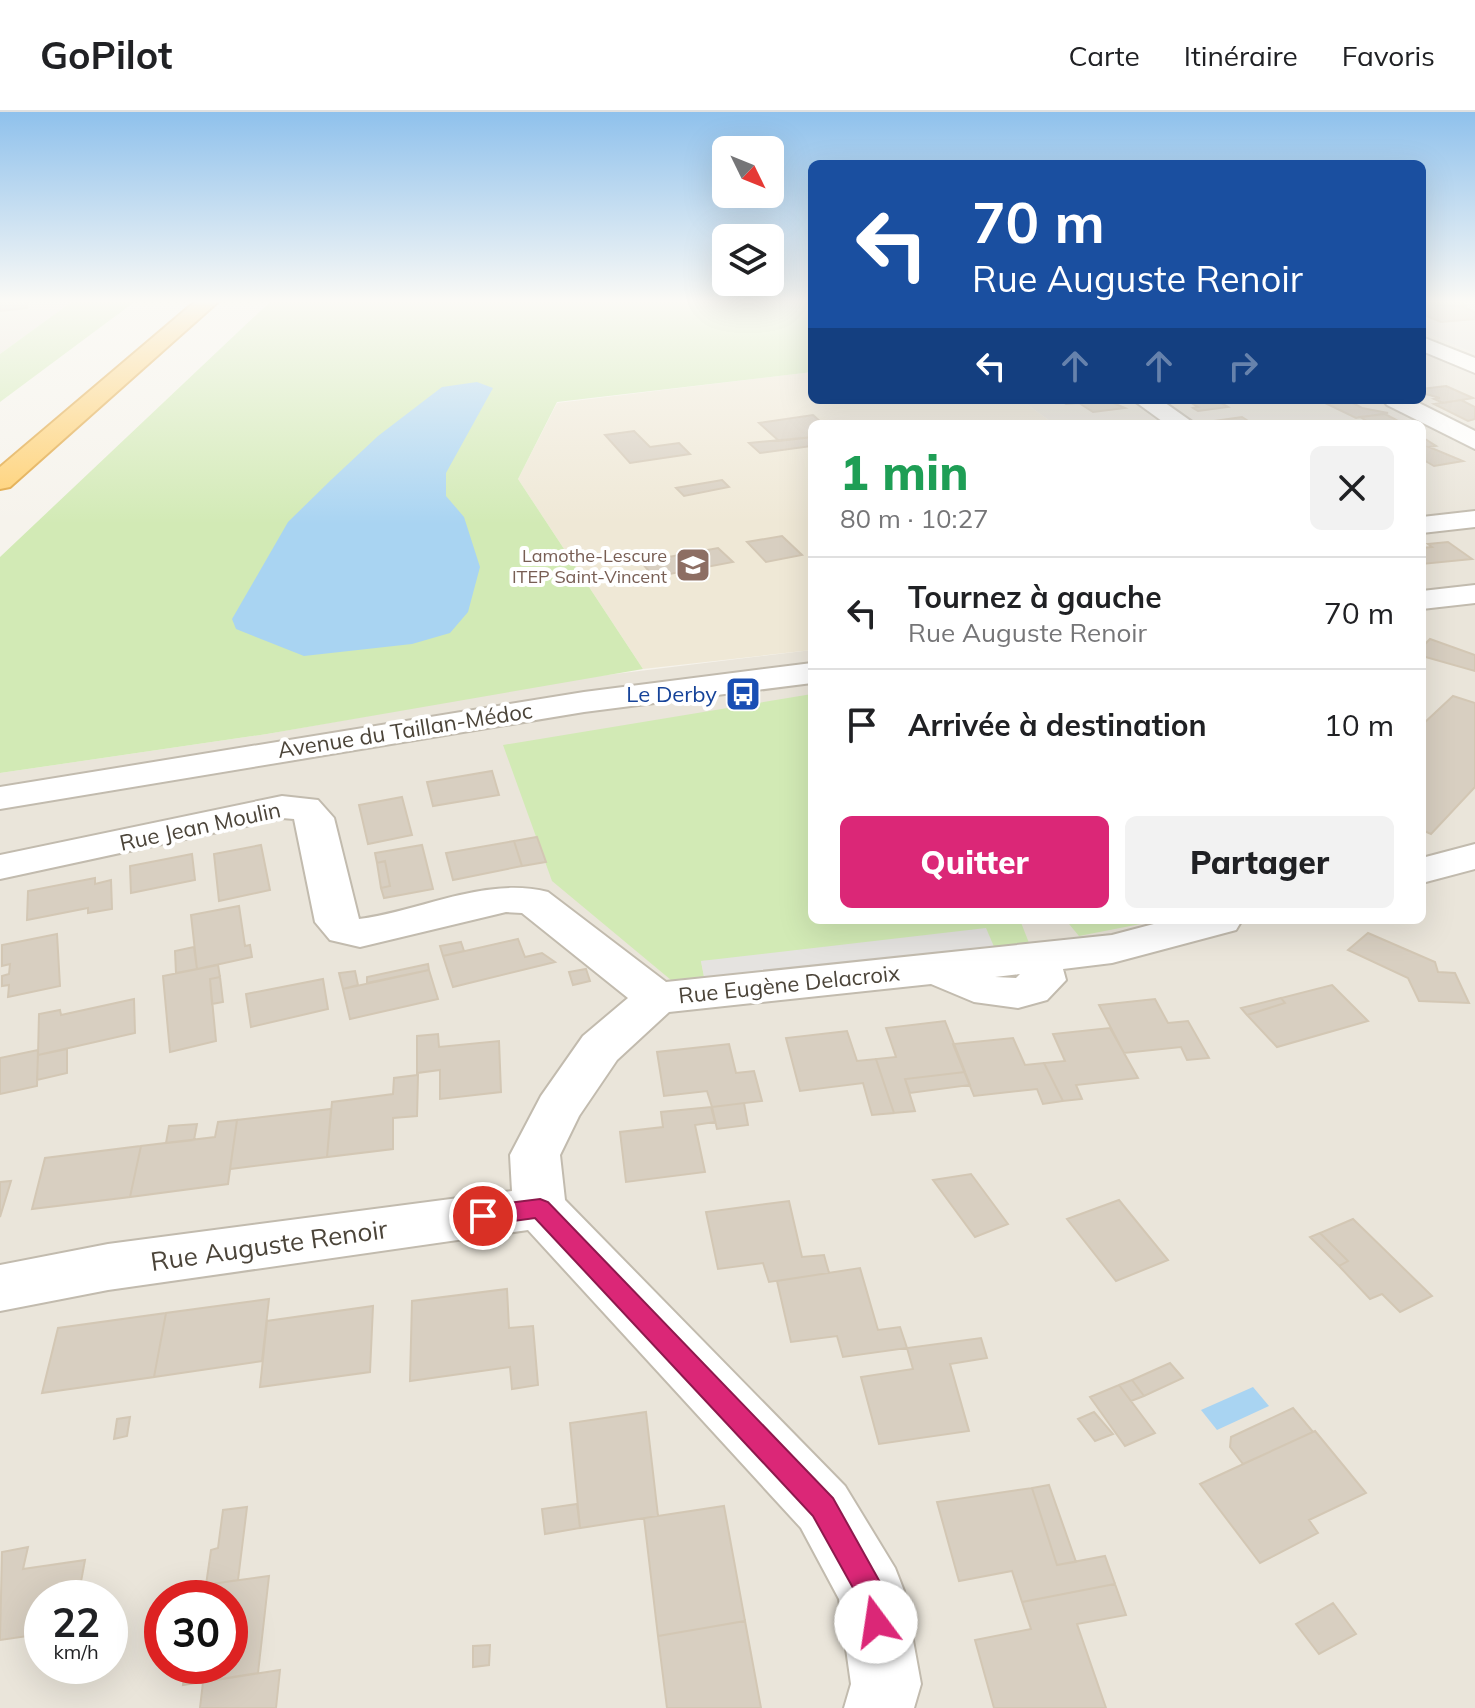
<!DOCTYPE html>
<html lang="fr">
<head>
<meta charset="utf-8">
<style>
	body { margin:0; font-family:Mulish,sans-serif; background:#f2f2f2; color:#202124; height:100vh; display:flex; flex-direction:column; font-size:30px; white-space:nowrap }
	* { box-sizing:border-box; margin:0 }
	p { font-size:26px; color:#757577 }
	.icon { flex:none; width:44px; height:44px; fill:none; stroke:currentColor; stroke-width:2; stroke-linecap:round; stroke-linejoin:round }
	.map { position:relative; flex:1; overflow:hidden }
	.sheet { position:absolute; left:808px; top:308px; width:618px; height:504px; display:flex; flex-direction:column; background:#fff; border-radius:12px; box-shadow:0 8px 32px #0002 }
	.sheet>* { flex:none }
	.hud { position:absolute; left:808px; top:48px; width:618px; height:244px; border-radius:12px; box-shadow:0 8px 32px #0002; background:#1a4fa0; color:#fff; overflow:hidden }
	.needle { width:52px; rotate:133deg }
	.controls { position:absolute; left:712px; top:24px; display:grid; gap:16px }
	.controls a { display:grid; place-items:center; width:72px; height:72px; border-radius:12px; background:#fff; box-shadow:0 8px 32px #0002; font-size:40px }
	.speed { position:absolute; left:24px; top:1468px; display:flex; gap:16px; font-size:40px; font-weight:700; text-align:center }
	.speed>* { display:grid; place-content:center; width:104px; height:104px; border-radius:50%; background:#fff; box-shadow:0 8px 32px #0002; line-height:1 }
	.speed small { font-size:20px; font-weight:400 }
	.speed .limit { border:12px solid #d22; background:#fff; color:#111 }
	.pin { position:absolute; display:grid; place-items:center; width:68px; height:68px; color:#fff; margin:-34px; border:4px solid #fff; border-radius:50%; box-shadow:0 2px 8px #0007 }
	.me { position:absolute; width:88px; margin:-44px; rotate:346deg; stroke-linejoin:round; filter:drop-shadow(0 0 6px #0008) }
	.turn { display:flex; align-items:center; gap:28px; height:168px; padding:0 32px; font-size:36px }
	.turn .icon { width:104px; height:104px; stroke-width:2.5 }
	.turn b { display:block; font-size:56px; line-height:68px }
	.lanes { display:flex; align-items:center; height:76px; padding:0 32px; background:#0003; justify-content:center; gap:40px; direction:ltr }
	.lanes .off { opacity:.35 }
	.round { display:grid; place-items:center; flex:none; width:84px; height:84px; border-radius:12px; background:#f2f2f2 }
	.summary { display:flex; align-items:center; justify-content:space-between; height:136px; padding:0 32px }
	h1 { font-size:48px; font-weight:800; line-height:60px; color:#1e9e55 }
	.action { display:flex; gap:16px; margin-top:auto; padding:16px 32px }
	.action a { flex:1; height:92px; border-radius:12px; background:#db2777; color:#fff; font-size:32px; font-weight:800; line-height:92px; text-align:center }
	.action a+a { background:#f2f2f2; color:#202124 }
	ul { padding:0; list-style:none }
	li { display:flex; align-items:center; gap:24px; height:112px; padding:0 32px; border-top:2px solid #e0e0e0 }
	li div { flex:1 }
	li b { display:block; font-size:30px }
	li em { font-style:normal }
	header { display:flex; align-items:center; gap:48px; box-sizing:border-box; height:112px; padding:0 40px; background:#fff; border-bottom:2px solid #e0e0e0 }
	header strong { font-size:38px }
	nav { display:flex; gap:44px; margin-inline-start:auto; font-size:28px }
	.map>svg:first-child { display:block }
	.residential { fill:#eae5da; fill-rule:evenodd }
	.industrial { fill:#e6e2dd }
	.education { fill:#efe8d6 }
	.green { fill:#d2eab5 }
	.parking { fill:#e5e3e0 }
	.water { fill:#a9d4f2 }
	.building { fill:#d8cfc1; stroke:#d3c7b4; stroke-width:2 }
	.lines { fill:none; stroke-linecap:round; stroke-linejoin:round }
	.minor-casing { stroke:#c2bbae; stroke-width:4 }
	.highway-casing { stroke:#e0a43c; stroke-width:4 }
	.minor { fill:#fff; fill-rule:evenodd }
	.highway { fill:#ffcf6e; fill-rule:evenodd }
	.route { fill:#db2777; stroke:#8e194d; stroke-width:2 }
	.labels { text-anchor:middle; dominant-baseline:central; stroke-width:8; stroke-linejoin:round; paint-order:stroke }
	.far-education-label { font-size:18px; fill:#785e54; stroke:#fff; text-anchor:end }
	.transit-label { font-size:22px; fill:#164399; stroke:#fff; text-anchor:end }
	.street-label { font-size:22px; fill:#4b4439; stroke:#fff }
	.near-street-label { font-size:26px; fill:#4b4439; stroke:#fff }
</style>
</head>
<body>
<header>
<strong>GoPilot</strong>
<nav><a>Carte</a><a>Itinéraire</a><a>Favoris</a></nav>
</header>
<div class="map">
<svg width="1475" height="1596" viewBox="0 0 1475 1596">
	<rect width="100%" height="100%" fill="#f6f3ec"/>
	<!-- residential -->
	<path class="residential" d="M0,188H74L0,242Z
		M1422,219L1475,242V1596H0V661L267,622L574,567L812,538V808H1422V312H1054L1021,288H1422ZM42,1486H110V1554H42ZM162,1486H230V1554H162Z"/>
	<!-- industrial -->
	<path class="industrial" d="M1422,188H1475V242L1422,219Z"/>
	<!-- education -->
	<path class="education" d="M812,260V288H1021L1054,312H812V538L643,557L518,367L557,291Z"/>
	<!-- green -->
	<path class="green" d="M74,188H137L0,290V242Z
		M272,188H812V260L557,290L518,367L643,557L267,622L0,661V445Z
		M812,582V808H1020L1029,831L995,837L701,849L705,870L677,873L552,769L503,633Z
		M1093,808H1161L1079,824L1069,812Z"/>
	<!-- parking -->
	<path class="parking" d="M986,816L995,837L705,870L701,849Z"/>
	<!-- water -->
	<path class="water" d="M477,270L493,276L446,361V384L464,405L480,455L468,500L450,521L412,532L304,544L236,517L232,507L288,410L332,367L378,324L442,275Z
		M1253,1275L1269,1294L1217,1318L1201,1298Z"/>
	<!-- building -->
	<path class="building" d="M27,188V196L0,199V190Z
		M1422,188H1454L1467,194L1422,191Z
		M1422,191L1464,195L1475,200V207L1441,210L1422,202Z
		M1446,274L1473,286L1443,291L1434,287L1440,286L1422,281V277Z
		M1060,288H1106L1125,296L1093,300L1079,291L1066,292Z
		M1180,288H1216L1228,295L1198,299L1193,296L1198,295L1188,289Z
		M1319,288H1354L1357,289L1351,290L1362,296L1388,301L1356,306Z
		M1461,288L1475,295V307L1468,309L1434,292Z
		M1385,302L1400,310L1372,312L1360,305Z
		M813,303L823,312H812V325L779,329L759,311Z
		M1242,305L1253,312L1214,309Z
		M634,319L650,335L679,331L690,342L630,351L605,323Z
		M812,325V334L760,341L749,331Z
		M1422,325L1436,334L1429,335L1463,349L1434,354L1422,347Z
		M722,368L729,375L684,384L676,376Z
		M782,424L802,443L766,450L747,430Z
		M1448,430L1472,447L1422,452V436L1432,435L1428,432Z
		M718,436L733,450L654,465L641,450Z
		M1430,527L1475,543V559L1422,544V535Z
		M1453,584L1475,591V675L1431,722L1422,718V613Z
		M492,659L499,683L433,694L427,670Z
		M402,685L412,723L368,732L359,693Z
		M537,725L546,750L522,754L514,729Z
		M514,729L522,754L453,768L446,741Z
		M261,733L270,778L219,789L214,742Z
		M422,733L433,777L384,786L381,776L390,774L385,749L377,751L375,741Z
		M192,742L195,768L131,781L130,754Z
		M385,749L390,774L381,776L377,751Z
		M95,766V772L111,768L112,797L88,801V796L27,808L28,779Z
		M239,794L245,834L250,833L252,845L197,857L191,803Z
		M1368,821L1435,850L1438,860L1455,861L1469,891L1419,889L1408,866L1348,838Z
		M57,822L60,874L8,885L9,873L2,874V864L9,862L10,852L2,854V833Z
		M518,827L525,845L542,841L555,850L453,875L443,844Z
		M461,830L464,839L443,844L440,834Z
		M194,835L197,857L176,861L175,839Z
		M428,852L429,858L367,871V865Z
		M218,853L220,865L210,867L216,929L170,940L163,864Z
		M586,857L590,869L573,873L569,860Z
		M429,858L438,887L350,907L343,877Z
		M355,859L358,873L343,877L339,861Z
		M220,865L223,890L212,892L210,867Z
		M323,867L328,897L251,915L246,882Z
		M1332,873L1368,909L1277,935L1247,903L1285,891L1281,886Z
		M1281,886L1285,891L1247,903L1241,896Z
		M134,887L135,921L38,943L39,902L60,898L61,903Z
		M1155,887L1168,911L1188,909L1209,946L1187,948L1181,935L1124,941L1099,893Z
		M945,909L965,960L905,967L915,999L894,1001L876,947L896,945L886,916Z
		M1110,916L1138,966L1076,973L1082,987L1063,989L1044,951L1065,949L1053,922Z
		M847,919L857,949L876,947L894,1001L872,1003L863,971L800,979L786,926Z
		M438,922L439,935L499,929L501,980L440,987V958L417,961V924Z
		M1013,926L1025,953L1044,951L1063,989L1043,992L1037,977L974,984L953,932Z
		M729,932L736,961L754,959L762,989L712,995L707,979L664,984L657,940Z
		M67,937V961L37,968L38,943Z
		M38,938L37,974L0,982V946Z
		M965,960L970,973L910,981L905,967Z
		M418,963L417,1004L393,1006V1037L327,1045L332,990L393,982L394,966Z
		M744,991L748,1013L717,1017L712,995Z
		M711,995L715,1010L695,1013L705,1060L626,1070L620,1020L663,1015L661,1000Z
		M331,997L327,1045L230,1057L237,1008Z
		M237,1008L228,1072L130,1085L141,1034L215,1025L218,1010Z
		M197,1012L194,1028L166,1031L169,1014Z
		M141,1034L130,1085L32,1097L45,1046Z
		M971,1062L1008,1112L975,1125L933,1068Z
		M11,1069L0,1105V1070Z
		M1119,1088L1168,1148L1116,1169L1067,1107Z
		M789,1089L802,1145L824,1143L829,1161L769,1170L763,1151L718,1157L706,1100Z
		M1353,1107L1432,1184L1400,1200L1382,1182L1370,1187L1339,1154L1348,1149L1320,1121Z
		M1320,1121L1348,1149L1339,1154L1310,1125Z
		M860,1156L878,1218L900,1215L907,1236L843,1245L837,1224L791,1230L777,1169Z
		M507,1177L509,1216L533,1214L538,1273L512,1277L510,1255L410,1269L412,1189Z
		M269,1187L262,1249L154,1265L166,1201Z
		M373,1194L370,1260L260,1275L267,1209Z
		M166,1201L154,1265L42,1281L58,1216Z
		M981,1226L987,1246L950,1252L969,1319L879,1332L861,1265L913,1257L907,1236Z
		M1170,1251L1183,1266L1144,1284L1132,1268Z
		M1132,1268L1144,1284L1131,1289L1119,1273Z
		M1119,1273L1155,1321L1125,1334L1090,1285Z
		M1293,1296L1313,1320L1243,1352L1230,1335L1231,1325Z
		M646,1300L658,1404L580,1416L570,1311Z
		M1094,1300L1113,1322L1095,1329L1078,1307Z
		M130,1305L127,1324L114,1327L117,1307Z
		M1315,1319L1366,1381L1309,1408L1318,1421L1260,1451L1200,1372Z
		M1049,1373L1076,1450L1057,1453L1032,1376Z
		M1032,1376L1057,1453L1105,1444L1115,1472L1022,1490L1012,1459L959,1469L937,1390Z
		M577,1392L580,1416L545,1422L542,1397Z
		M724,1394L745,1509L658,1524L644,1406Z
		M247,1395L238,1468L206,1473L211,1438L218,1436L223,1398Z
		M28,1435L23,1457L85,1448L78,1486H42V1522L0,1528L2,1440Z
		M269,1464L258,1561L183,1573L185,1554H230V1486H195L197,1474Z
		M1115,1472L1126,1503L1077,1512L1106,1596H994L975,1528L1031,1517L1022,1490Z
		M1333,1491L1356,1522L1319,1542L1296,1512Z
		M745,1509L761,1596H667L658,1524Z
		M490,1533L489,1553L473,1555V1534Z
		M280,1558L276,1596H200L203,1570Z"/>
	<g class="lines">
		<defs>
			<path id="minor" d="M1422,225L1475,246V261L1422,239Z
				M1133,288H1161L1195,312H1166Z
				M1383,288H1413L1475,319V337L1387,293Z
				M1475,399V415L1422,421V405Z
				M1475,473V491L1422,497V479Z
				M812,551V571L584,600L0,697V675L584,580Z
				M282,684L318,688L334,706L359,807C421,799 485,764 548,780L666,870L1112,823L1169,808H1242L1236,818L1112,851L1063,857L1066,868L1047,888L1018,896L974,890L931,872L669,900L617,948L579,1004L560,1043L565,1088L845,1374L895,1456L904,1479L921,1572L914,1596H844L851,1572L839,1487L801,1416L528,1118L108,1178L0,1199V1153L108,1132L512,1079L510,1043L541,984L583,924L628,886L522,801L506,800L360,835L330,828L315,810L294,707L282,706L0,767V743ZM1020,862L1016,866L995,865Z
				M1475,732V757L1422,771V746Z"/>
			<path id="highway" d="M197,188H220L10,375L0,377V355Z"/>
		</defs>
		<!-- minor casing -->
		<use href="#minor" class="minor-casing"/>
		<!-- highway casing -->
		<use href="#highway" class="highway-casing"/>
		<!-- minor -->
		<use href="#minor" class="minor"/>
		<!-- highway -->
		<use href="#highway" class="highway"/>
	</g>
	<!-- sky -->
	<linearGradient id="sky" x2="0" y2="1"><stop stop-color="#8fc1ec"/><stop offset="0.46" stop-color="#fbfaf6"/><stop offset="1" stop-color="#fbfaf6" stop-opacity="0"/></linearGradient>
	<rect width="1475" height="412" fill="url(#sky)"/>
	<!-- route -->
	<path class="route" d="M540,1087L548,1090L833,1386L885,1479L890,1510L886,1521L876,1525L865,1521L857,1483L813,1404L535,1106L483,1113L475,1110L472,1104L475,1097L483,1094Z"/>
	<!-- icons -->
	<defs>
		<symbol id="school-square" viewBox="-11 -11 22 22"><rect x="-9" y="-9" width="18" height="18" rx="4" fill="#8d6e63" stroke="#fff"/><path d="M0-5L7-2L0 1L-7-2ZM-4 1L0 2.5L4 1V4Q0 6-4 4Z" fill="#fff"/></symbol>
		<symbol id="bus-square" viewBox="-11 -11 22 22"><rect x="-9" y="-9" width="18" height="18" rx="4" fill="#1a4fb4" stroke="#fff"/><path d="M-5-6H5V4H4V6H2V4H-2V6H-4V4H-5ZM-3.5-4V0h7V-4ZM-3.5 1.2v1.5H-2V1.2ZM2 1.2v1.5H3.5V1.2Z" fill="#fff"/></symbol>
	</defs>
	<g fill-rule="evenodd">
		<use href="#school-square" x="673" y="433" width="40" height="40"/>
		<use href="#bus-square" x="723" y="562" width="40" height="40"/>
	</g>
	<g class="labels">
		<!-- far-education labels -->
		<g class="far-education-label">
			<text x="667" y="443">Lamothe-Lescure<tspan x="667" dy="21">ITEP Saint-Vincent</tspan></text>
		</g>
		<!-- transit labels -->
		<g class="transit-label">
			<text x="717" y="582">Le Derby</text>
		</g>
		<!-- street labels -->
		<g class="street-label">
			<text transform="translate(405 618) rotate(-9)">Avenue du Taillan-Médoc</text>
			<text transform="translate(200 714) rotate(-12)">Rue Jean Moulin</text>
			<text transform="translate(789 872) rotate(-6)">Rue Eugène Delacroix</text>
		</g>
		<!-- near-street labels -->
		<g class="near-street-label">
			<text transform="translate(269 1133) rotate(-8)">Rue Auguste Renoir</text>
		</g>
	</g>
</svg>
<div class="controls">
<a><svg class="needle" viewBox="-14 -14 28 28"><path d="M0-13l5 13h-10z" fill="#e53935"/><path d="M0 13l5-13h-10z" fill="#757577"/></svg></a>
<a><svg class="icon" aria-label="layers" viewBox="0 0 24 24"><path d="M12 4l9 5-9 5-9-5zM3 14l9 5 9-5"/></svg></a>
</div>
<div class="speed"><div>22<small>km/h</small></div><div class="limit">30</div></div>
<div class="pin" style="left:483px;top:1104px;background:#d93025"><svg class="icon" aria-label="arrive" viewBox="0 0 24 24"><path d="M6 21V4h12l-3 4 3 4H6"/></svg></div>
<svg class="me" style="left:876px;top:1510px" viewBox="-20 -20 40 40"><circle r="19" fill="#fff"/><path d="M0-13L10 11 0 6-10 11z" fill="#db2777"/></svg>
<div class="hud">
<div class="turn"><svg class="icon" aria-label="left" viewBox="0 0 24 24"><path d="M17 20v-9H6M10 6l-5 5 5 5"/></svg><div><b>70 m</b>Rue Auguste Renoir</div></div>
<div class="lanes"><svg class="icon" aria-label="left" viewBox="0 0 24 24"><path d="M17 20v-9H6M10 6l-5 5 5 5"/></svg><svg class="icon off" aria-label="ahead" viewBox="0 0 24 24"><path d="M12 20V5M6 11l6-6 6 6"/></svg><svg class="icon off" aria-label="ahead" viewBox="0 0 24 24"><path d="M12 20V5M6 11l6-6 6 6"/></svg><svg class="icon off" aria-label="right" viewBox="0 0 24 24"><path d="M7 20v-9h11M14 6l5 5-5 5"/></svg></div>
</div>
<section class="sheet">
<div class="summary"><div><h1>1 min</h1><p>80 m · 10:27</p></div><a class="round"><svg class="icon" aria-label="close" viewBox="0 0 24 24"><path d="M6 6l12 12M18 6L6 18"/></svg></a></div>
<ul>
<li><svg class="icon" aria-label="left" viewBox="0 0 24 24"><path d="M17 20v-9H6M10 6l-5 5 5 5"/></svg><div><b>Tournez à gauche</b><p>Rue Auguste Renoir</p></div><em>70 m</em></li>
<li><svg class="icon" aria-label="arrive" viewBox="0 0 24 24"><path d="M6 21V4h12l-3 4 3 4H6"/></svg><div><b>Arrivée à destination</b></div><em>10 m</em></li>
</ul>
<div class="action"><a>Quitter</a><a>Partager</a></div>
</section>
</div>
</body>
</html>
